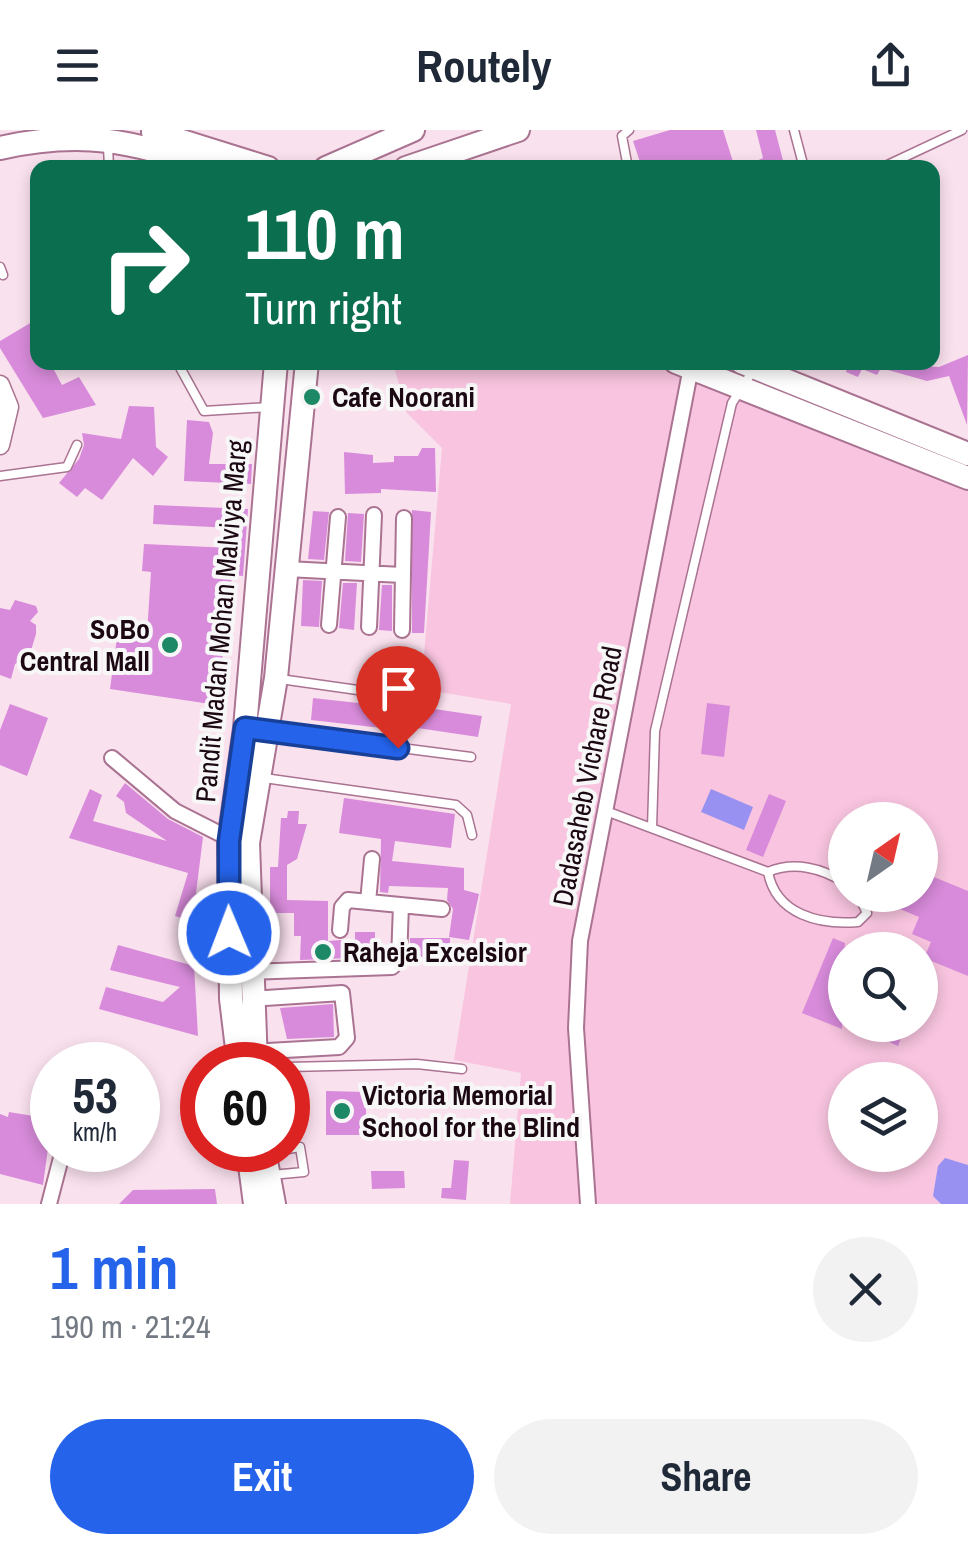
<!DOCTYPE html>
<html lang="en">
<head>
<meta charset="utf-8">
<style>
	body { margin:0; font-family:"Archivo Narrow",sans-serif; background:#f2f2f3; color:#1f2937; height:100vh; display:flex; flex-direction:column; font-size:38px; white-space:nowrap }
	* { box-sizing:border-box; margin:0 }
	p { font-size:32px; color:#747a83 }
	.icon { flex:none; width:55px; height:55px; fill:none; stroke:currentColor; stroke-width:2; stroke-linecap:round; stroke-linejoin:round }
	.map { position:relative; height:1074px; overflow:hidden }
	.drawer { display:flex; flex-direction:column; background:#fff; flex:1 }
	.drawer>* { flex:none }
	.guide { position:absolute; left:30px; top:30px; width:910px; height:210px; border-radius:20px; box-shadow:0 5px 15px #0003; background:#0b6e4f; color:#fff; overflow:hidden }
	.needle { width:65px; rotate:34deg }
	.tools { position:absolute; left:828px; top:672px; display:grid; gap:20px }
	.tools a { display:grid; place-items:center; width:110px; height:110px; border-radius:50%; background:#fff; box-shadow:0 5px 15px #0003; font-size:50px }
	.speed { position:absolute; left:30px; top:912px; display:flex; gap:20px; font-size:50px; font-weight:700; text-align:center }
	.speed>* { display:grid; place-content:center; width:130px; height:130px; border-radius:50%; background:#fff; box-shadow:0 5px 15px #0003; line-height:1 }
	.speed small { font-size:25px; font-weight:400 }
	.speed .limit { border:15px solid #d22; background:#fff; color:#111 }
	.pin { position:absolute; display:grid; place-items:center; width:85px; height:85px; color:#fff; margin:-102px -42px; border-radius:50% 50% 50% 0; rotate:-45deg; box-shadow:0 0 10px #0007 }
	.pin .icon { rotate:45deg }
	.me { position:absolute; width:110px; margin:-55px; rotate:359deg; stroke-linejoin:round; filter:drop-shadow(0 0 8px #0008) }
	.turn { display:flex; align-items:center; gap:35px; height:210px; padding:0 50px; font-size:45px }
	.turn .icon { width:130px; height:130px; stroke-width:2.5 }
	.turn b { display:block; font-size:70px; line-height:85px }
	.round { display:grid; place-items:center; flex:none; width:105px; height:105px; border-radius:52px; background:#f2f2f3 }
	.head { display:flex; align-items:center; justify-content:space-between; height:170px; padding:0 50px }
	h1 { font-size:60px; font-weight:700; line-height:75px; color:#2563eb }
	.button { display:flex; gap:20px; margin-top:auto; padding:20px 50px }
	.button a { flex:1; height:115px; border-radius:60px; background:#2563eb; color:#fff; font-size:40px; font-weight:700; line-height:115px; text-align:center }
	.button a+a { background:#f2f2f3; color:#1f2937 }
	header { display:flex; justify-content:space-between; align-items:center; height:130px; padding:0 50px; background:#fff; font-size:45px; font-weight:700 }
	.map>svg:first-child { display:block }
	.green { fill:#f8c4df; fill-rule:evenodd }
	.water { fill:#9991f2 }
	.building { fill:#d88bda }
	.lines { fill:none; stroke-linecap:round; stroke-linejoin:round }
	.service-casing { stroke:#aa7391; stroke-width:11 }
	.minor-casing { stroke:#aa7391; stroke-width:18 }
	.tertiary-casing { stroke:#aa7391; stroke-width:21 }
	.primary-casing { stroke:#aa7391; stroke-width:26 }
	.service { stroke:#fff; stroke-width:8 }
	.minor { stroke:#fff; stroke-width:14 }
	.tertiary { stroke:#fff; stroke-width:18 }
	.primary { stroke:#fff; stroke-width:22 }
	.route-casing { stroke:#184099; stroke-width:25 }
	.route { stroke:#2563eb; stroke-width:18 }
	.poi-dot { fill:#1c8865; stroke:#f7f7f7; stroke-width:4 }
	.labels { text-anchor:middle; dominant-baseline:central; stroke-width:8; stroke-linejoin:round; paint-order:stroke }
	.poi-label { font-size:28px; font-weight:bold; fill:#1b0813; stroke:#f7f7f7; text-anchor:start }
	.street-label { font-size:28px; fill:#1b0813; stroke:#f7f7f7 }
</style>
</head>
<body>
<header><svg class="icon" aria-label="menu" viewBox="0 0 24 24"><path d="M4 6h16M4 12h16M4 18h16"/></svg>Routely<svg class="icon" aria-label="share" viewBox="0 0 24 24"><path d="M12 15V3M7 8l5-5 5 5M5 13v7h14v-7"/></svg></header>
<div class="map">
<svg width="968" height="1074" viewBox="0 0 968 1074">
	<rect width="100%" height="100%" fill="#fae1ee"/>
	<!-- green -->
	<path class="green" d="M393,233H652L968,360V1074H510L521,943L454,930L511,574L421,559L442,318L407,283ZM845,690H920V765H845ZM845,820H920V895H845ZM845,950H920V1025H845Z"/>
	<!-- water -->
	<path class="water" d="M711,659L753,677L744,700L701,682Z
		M945,1028L968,1035V1074H941L933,1066L938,1036Z"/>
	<!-- building -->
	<path class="building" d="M670,0H723L735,38H642L633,11Z
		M756,0H775L785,38H741L763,28Z
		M32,192L38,202V232H59L54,240L62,255L79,247L96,275L43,288L0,218V211Z
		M968,225L967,295L949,246L927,251L881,238L877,245L862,239L858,247L846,242L848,232L939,237Z
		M129,276L154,277L156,317L168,327L153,346L133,328L102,370L85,358L77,367L59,353L79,329L84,315L82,303L121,309Z
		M187,290L209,292L213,303L209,334H252L251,354L184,351Z
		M422,318H435L436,362L381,359V363L345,364L344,322L373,325V333L394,332V326H418Z
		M154,375L248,379L243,446L232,445L217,575L110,559L118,500L147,503L151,442L142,441L144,414L231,418V398L153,394Z
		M412,380L431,382L424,503H412Z
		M313,381L329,382L324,430L308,429Z
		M348,383L364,384L361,432L345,431Z
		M303,450L322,451L319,497L301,496Z
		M343,453H357L354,500L339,498Z
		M382,455H392V501L379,500Z
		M15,470L36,476L38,482L30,491L36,495V504L29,527L15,534L11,549L0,545V478L10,480Z
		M313,568L385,576L382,598L311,590Z
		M707,573L730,576L724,627L701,624Z
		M10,574L48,588L27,646L0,635V600Z
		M414,576L482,586L478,607L411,597Z
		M125,653L168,689L203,707L196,763L215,768L212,797L175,786L188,743L69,708L90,659L102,665L93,691L167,711L126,683L124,672L116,666Z
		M769,664L786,671L763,727L746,720Z
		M344,668L455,684L451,718L395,711L392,731L464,738V760L479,764L469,810L449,807L453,779L447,770L448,758L389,756L388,763L380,762L381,709L339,703Z
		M288,681H299L298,694H307L297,729L287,735V770L328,771V811L355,809V802H375V827L300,830L301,806H294V783H270V737H278L281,688H287Z
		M920,723L935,730L929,745L968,761V846L924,828L931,812L912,804L919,787L866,765H920Z
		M410,808H450V828L410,827Z
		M833,808L845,813L842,899L802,883Z
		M118,815L194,836L198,906L99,879L106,857L163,872L180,857L110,840Z
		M333,874L334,907L287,909L280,878Z
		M851,895H906L898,916Z
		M326,961L366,962V986H374V1005H326Z
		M9,982L52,989L43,1055L0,1044V984L8,987Z
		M454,1030L469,1031L466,1070L441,1068L442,1058H451Z
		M371,1041H404L405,1058L372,1059Z
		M215,1059L217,1074H119L133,1060Z"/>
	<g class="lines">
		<defs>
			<path id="service" d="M794,0L804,38
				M108,16L109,38
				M628,38L622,6L629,0
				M881,38L962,0
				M0,137L3,145
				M177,232L204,281L269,277
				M0,346L67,337L77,315
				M280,549L414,568
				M269,601L471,627
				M264,648L456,675L467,685L472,705
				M606,681L768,742C794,731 822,738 845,753
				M652,698L655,601L732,273L754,239
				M768,742C776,785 820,795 858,792L867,783L858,765
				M288,937L417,934L462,939
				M271,1045L304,1042L300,1017L288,1019"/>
			<path id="minor" d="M287,439L402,445
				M329,495L338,387
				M369,497L374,385
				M402,500L404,388
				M112,628L175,681L234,711
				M368,772L372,729
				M340,800L342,777L348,770L442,779
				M248,842L392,837L399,830L401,775
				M250,922L339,917L347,908L342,863L251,869
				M49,1074L62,1024
				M588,1074L576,898L580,811L692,232"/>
			<path id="tertiary" d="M0,255L9,277L0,315"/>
			<path id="primary" d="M153,2L268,38
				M0,18C80,0 133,10 209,38
				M326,38L413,0
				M406,38L518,0
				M676,232L968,348
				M741,232L968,324
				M239,935L231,869L229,711L245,598L276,232
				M256,935L248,713L276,548L307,232
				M248,1020L255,1074
				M264,1020L274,1074"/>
		</defs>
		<!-- service casing -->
		<use href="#service" class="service-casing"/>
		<!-- minor casing -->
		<use href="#minor" class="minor-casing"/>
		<!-- tertiary casing -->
		<use href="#tertiary" class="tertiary-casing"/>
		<!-- primary casing -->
		<use href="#primary" class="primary-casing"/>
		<!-- service -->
		<use href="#service" class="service"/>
		<!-- minor -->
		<use href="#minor" class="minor"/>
		<!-- tertiary -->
		<use href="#tertiary" class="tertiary"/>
		<!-- primary -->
		<use href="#primary" class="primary"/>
	</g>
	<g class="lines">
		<defs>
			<path id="route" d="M229,803V711L245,598L398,618"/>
		</defs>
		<!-- route casing -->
		<use href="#route" class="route-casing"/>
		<!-- route -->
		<use href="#route" class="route"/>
	</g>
	<!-- markers -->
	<g class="poi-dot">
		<circle cx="312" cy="267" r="10"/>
		<circle cx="170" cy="515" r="10"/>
		<circle cx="323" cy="822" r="10"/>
		<circle cx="342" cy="981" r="10"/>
	</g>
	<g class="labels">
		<!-- poi labels -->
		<g class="poi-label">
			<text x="332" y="267">Cafe Noorani</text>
			<text x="150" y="499" text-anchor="end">SoBo<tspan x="150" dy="32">Central Mall</tspan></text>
			<text x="343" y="822">Raheja Excelsior</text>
			<text x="362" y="965">Victoria Memorial<tspan x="362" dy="32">School for the Blind</tspan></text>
		</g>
		<!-- street labels -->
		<g class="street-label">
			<text transform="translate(221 491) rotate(-85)">Pandit Madan Mohan Malviya Marg</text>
			<text transform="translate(587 646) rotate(-79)">Dadasaheb Vichare Road</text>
		</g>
	</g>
</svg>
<div class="tools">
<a><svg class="needle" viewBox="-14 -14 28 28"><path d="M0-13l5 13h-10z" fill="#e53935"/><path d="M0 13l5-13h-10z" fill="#747a83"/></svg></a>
<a><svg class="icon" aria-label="search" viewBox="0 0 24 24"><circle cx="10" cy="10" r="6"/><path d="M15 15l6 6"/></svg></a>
<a><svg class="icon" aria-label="layers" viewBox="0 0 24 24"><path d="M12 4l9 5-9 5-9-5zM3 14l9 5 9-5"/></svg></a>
</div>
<div class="speed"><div>53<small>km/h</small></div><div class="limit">60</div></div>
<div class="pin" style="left:398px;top:618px;background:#d93025"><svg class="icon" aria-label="arrive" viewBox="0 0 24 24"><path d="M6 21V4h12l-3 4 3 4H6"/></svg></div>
<svg class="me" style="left:229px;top:803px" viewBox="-20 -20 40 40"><circle r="17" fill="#2563eb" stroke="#fff" stroke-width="3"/><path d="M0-11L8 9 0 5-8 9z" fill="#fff"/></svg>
<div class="guide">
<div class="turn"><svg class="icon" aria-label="right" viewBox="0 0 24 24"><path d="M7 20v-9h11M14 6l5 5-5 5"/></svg><div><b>110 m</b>Turn right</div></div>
</div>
</div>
<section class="drawer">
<div class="head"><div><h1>1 min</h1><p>190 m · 21:24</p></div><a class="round"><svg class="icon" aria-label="close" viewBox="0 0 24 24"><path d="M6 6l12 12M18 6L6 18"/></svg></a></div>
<div class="button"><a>Exit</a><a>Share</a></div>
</section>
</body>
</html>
